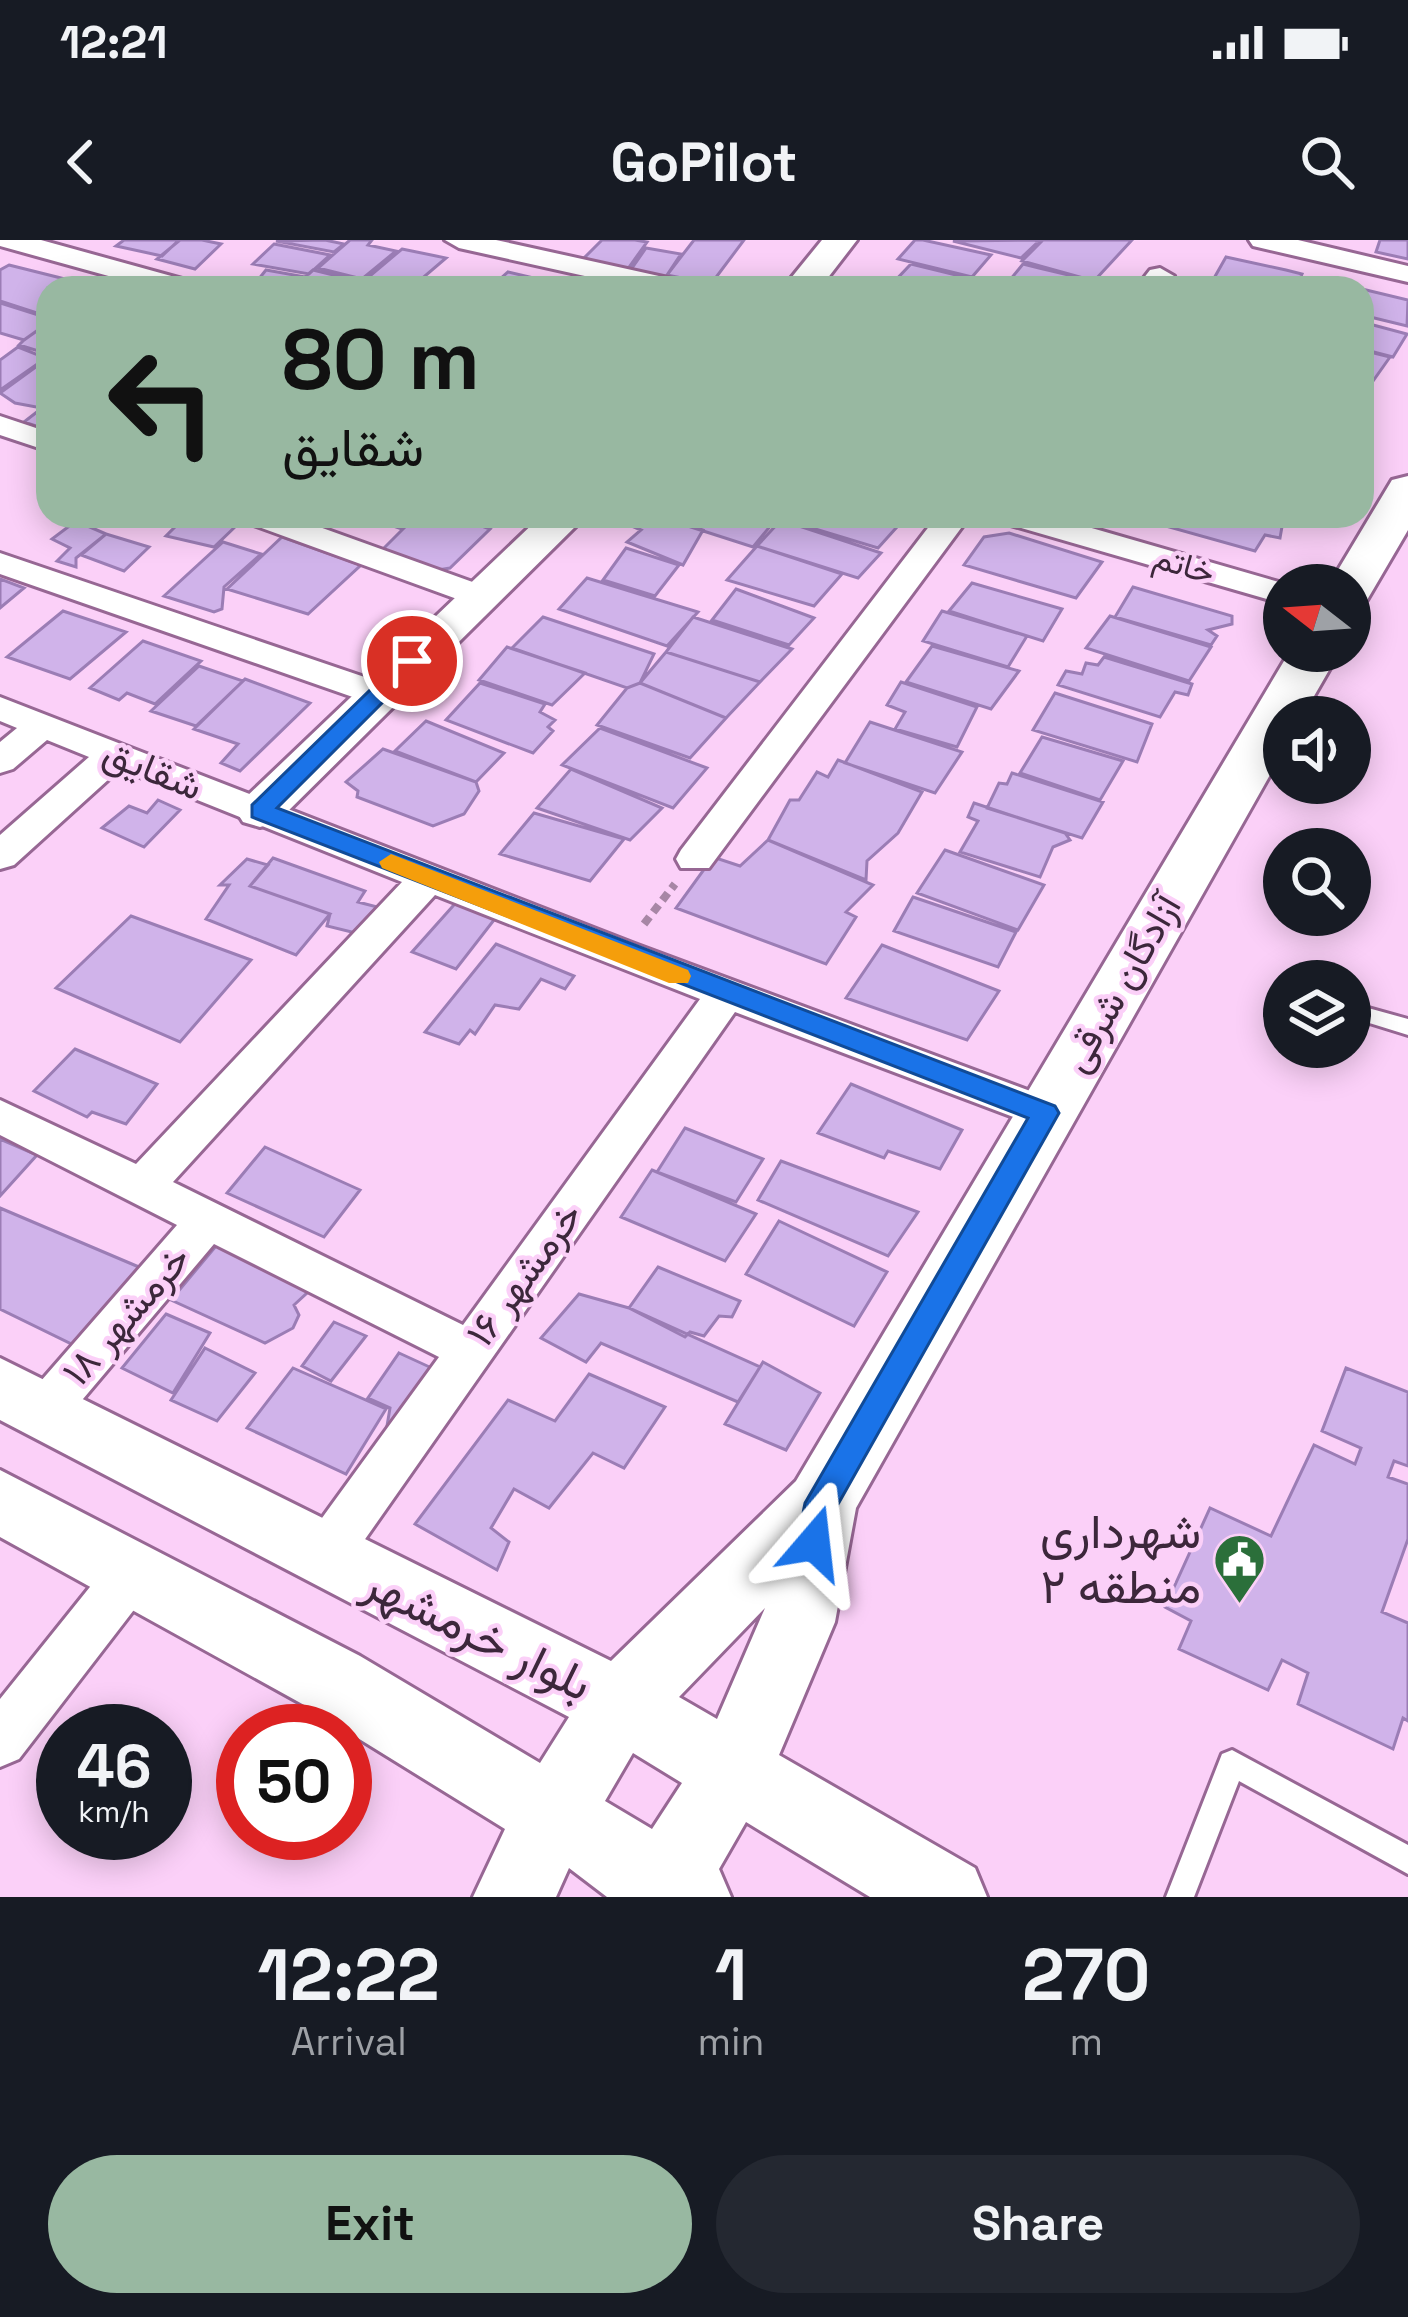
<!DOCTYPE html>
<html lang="en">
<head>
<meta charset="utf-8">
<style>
	body { margin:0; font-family:"Space Grotesk",Vazirmatn,sans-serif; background:#242831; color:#f1f3f6; height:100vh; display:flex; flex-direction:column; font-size:45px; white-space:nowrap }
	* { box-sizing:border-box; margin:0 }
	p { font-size:39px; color:#9ea1a6 }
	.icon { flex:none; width:66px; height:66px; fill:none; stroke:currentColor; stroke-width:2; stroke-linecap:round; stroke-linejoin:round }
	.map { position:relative; height:1657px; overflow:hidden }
	.panel { display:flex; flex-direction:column; background:#171b24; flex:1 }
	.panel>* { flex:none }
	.hud { position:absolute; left:36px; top:36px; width:1338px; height:252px; border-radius:36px; box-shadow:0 6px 30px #0003; background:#98b8a1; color:#111; overflow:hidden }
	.needle { width:78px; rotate:287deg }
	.controls { position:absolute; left:1263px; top:324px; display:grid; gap:24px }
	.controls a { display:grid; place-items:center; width:108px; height:108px; border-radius:50%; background:#171b24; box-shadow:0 6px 30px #0003; font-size:60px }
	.speed { position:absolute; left:36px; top:1464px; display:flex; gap:24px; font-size:60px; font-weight:700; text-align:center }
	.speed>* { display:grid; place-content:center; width:156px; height:156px; border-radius:50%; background:#171b24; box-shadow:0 6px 30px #0003; line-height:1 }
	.speed small { font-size:30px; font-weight:400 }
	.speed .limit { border:18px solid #d22; background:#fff; color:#111 }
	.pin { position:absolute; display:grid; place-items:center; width:102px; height:102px; color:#fff; margin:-51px; border:6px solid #fff; border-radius:50%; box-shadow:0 3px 12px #0007 }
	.me { position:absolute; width:132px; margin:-66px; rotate:17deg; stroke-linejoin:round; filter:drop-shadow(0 0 9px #0008) }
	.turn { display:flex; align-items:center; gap:42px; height:252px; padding:0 48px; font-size:54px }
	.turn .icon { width:156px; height:156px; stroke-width:2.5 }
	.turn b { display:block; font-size:84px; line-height:102px }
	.eta { display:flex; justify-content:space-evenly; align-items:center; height:204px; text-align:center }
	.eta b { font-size:72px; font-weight:700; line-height:84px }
	.action { display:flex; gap:24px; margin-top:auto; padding:24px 48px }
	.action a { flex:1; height:138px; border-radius:72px; background:#98b8a1; color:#111; font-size:48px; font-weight:700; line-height:138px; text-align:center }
	.action a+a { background:#242831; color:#f1f3f6 }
	.status { display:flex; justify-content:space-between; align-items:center; height:84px; padding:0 60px; background:#171b24; direction:ltr }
	.status svg { height:33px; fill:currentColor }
	header { display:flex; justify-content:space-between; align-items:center; height:156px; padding:0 48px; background:#171b24; font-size:54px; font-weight:700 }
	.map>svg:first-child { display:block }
	.building { fill:#d0b3ea; stroke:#9b7db5; stroke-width:3 }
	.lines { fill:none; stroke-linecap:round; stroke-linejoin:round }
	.service-casing { stroke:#976794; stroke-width:6 }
	.minor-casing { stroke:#976794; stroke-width:6 }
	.tertiary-casing { stroke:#976794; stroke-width:6 }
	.secondary-casing { stroke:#976794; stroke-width:6 }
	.path { stroke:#a786a5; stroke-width:8; stroke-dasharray:9 6; stroke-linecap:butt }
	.service { fill:#fff; fill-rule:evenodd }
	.minor { fill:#fff; fill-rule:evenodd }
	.tertiary { fill:#fff; fill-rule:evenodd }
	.secondary { fill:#fff; fill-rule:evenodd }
	.route { fill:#1a73e8; stroke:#114b97; stroke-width:3 }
	.slow { fill:#f59e0b }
	.labels { text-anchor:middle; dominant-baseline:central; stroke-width:9; stroke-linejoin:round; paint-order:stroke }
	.far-street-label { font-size:33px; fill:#3c273b; stroke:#fbd0f8 }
	.street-label { font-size:39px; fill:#3c273b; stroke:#fbd0f8 }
	.near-poi-label { font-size:48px; fill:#3c273b; stroke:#fbd0f8; text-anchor:end }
	.near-street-label { font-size:48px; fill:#3c273b; stroke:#fbd0f8 }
</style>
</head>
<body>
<div class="status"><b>12:21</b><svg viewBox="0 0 49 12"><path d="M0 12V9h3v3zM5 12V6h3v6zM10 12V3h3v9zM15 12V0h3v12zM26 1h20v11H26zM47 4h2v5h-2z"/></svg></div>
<header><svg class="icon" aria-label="back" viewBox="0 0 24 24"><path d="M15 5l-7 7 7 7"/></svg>GoPilot<svg class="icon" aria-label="search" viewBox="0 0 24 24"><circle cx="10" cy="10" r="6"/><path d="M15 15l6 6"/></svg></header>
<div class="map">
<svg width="1408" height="1657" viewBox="0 0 1408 1657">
	<rect width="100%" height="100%" fill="#fbd0f8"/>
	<!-- building -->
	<path class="building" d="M124,0H179L162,16L116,6Z
		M180,0H202L221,4L195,29L157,19Z
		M325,0L344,4L334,12L276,1Z
		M350,0H372L368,5L396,11L362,39L318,28Z
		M602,0H635L647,2L627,30L582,20Z
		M694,0H744L711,44L667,35Z
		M915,0H923L991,15L972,37L898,19Z
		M1033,0L1039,1L1021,18L953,1Z
		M1043,0H1132L1094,41L1022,21Z
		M1380,0H1408V19L1376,12Z
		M274,4L330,15L309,34L253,24Z
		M646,8L681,14L665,38L630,31Z
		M402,9L446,18L411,48L365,40Z
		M1226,17L1286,30L1302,34L1296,48H1249L1213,40Z
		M911,24L993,44L891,45Z
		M1023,24L1039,28L1094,41L1088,48L1005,46Z
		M9,25L81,43L48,48V68L40,74L0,61V30Z
		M266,30L305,37L313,30L362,42L356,48L253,46Z
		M508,32L559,44L490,48Z
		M1362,49L1408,60L1407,86L1362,75Z
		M0,63L48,78V83L24,100L0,93Z
		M1362,82L1407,94L1393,117L1362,109Z
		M48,83V114L19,105L24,100Z
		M18,107L46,118L0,150V120Z
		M1362,110L1390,117L1373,141L1362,138Z
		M44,121L48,182L39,187L24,182L42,168L15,163L0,153Z
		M186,276H207L237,285L214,307L166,296Z
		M364,276H416L402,289Z
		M416,276H454L490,289L450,328L438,330L381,311Z
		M641,276H663L703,290L683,325L627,302L641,290L634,287Z
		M770,276L777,278L753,307L666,279Z
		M797,276H897L905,278L878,308L792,282Z
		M1178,276H1266L1283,281L1280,298L1265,295L1255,311L1169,287Z
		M781,280L881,313L858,338L757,306Z
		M76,281L106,294L76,318V327L57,321L70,308L52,299Z
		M1009,293L1102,322L1076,358L964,325L984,297Z
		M106,294L149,307L124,331L81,315Z
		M282,297L361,325L308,374L227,349Z
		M223,302L261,314L224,347L222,369L214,372L164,356Z
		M757,306L842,334L814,366L727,340Z
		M626,308L679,325L655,356L603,340Z
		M587,338L698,372L667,406L559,369Z
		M0,339L24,348L0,368Z
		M972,343L1062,369L1043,401L949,371Z
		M1133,347L1232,376V384L1208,390L1217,396L1211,405L1115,377Z
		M736,349L814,378L789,405L712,380Z
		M63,371L126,392L70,439L7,417Z
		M942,371L1027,396L1008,427L923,401Z
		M1110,376L1211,407L1189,441L1086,408Z
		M543,377L654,414L640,443L627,448L512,408Z
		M693,377L792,409L760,442L666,412Z
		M143,401L201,421L155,464L127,453L119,460L90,448Z
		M932,406L1019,431L991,469L906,442Z
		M507,407L585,433L552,465L479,440Z
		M666,412L760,442L726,478L640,443Z
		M1104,417L1192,444L1188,455L1175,452L1160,477L1058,445L1066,431L1082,434L1086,423L1098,425Z
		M199,426L243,441L196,486L151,471Z
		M245,439L310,463L240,531L221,523L238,504L194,489Z
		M901,442L977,467L957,507L895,489L905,472L887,465Z
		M480,443L545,464L540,472L555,480L548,487L553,491L533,513L446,480Z
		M640,443L726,478L690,518L597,485L627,448Z
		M1055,453L1152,484L1137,522L1033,490Z
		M426,481L504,513L476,542L395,511Z
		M870,482L962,512L935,553L845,523Z
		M600,488L707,528L673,568L562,525Z
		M1042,497L1123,521L1100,560L1020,533Z
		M383,509L476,542L479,551L464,574L433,586L357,557L358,551L346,542Z
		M838,520L922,552L898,593L867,621L866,640L768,600L790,560H799L817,532L828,537Z
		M571,529L662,568L630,600L537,568Z
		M1012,533L1103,562L1082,598L987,568L999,543L1007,544Z
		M158,560L180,570L144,607L102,588L129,566L147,573Z
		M974,563L1065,593L1070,600L1053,607L1040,637L960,612L978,581L968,577Z
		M534,573L624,599L590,641L500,614Z
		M768,600L873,645L846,672L856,677L826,724L676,668L713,617L740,626Z
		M945,610L1044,645L1018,690L917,653Z
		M273,618L365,651L358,662L389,670L368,696L327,686L330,674L250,646Z
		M247,619L268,625L250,646L330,674L296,715L206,679L229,645H220Z
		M461,657L501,671L456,729L412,712Z
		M913,657L1016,692L998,727L894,691Z
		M131,676L251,720L180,802L56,748Z
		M496,704L574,736L565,749L541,739L519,769L495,765L475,794L470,790L459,804L425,792Z
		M882,705L999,751L967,800L846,758Z
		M75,809L157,844L126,884L92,872L87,877L34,851Z
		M851,844L962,890L940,929L888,911L884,918L818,893Z
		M685,888L763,919L736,962L657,932Z
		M0,899L37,915L0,956Z
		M265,907L360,950L324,997L227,953Z
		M781,921L918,972L888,1016L758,960Z
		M652,930L756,974L725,1021L621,977Z
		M0,968L146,1030L88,1112L0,1069Z
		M779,981L887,1032L854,1086L746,1034Z
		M216,1006L308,1052L294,1065L299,1075L293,1088L265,1103L171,1060Z
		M658,1027L740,1061L732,1077L719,1076L704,1096L690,1092L685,1097L629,1068Z
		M579,1054L629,1068L760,1127L738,1162L601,1103L586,1122L541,1098Z
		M166,1074L210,1093L173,1153L122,1128Z
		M334,1082L366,1096L331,1141L302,1126Z
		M205,1108L255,1133L217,1181L171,1160Z
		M399,1113L447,1135L406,1195L387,1186L390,1168L368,1158Z
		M763,1122L820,1153L786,1210L725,1184Z
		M293,1128L386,1169L346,1234L247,1188Z
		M1346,1128L1408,1152V1226L1394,1221L1388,1237L1408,1244V1299L1382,1372L1408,1383V1481L1403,1478L1393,1509L1298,1464L1308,1433L1282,1420L1268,1450L1179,1409L1191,1381L1165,1367L1210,1268L1271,1296L1314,1205L1355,1224L1361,1208L1322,1191Z
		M589,1134L665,1167L624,1228L593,1213L549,1268L514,1249L491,1288L509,1302L497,1330L415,1284L508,1160L555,1181Z"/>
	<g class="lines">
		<defs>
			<path id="service" d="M1350,763L1408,779V795L1350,777Z
				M1232,1510L1408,1605V1634L1239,1541L1194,1657H1166L1222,1514Z"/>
			<path id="minor" d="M0,0H41L193,42L197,48H152L0,6Z
				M445,0H496L677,40L691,48H639L459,8Z
				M1249,0H1298L1408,26V42L1253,6Z
				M1160,28L1174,36L1165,48H1136L1150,30Z
				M0,176L48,192V211L0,195Z
				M243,276H289L492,349L497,356L480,366L468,363L248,283Z
				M937,276H970L709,628H681L676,619L681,610Z
				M999,276H1050L1289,345H1284V364L1004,283Z
				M0,313L391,446L397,454L379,465L367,462L0,334Z
				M0,457L635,704L1060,862L1066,873L1060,884L1045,889L735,772L342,1332L324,1339L306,1332L299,1316L306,1300L439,1117L214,1004L61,1185L44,1191L27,1185L20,1171L27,1157L177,985L0,895V860L136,924L402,642L120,529L14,625L0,629V595L89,517L47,500L13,529L0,533V502L17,488L0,481ZM435,655L700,759L463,1085L173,942Z
				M132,1310L150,1317L158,1333L150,1349L19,1519L0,1527V1459L114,1317Z"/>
			<path id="tertiary" d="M822,0H857L820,48H783Z
				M541,276H586L277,582L260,587L243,582L236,571L243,560Z"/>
			<path id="secondary" d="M1408,236V290L1367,360L1350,364V345H1329L1392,240Z
				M1290,411H1340L1302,477H1284V510L856,1268L835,1382L779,1515L975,1628L987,1657H870L746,1582L719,1629L731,1657H607L569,1628L556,1657H473L505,1589L306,1466L0,1297V1230L360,1416L540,1523L569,1477L0,1180V1118L611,1421L796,1241ZM765,1368L717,1479L679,1457ZM633,1513L682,1543L652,1589L605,1561Z"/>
		</defs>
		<!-- service casing -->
		<use href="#service" class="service-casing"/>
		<!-- minor casing -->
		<use href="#minor" class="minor-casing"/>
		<!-- tertiary casing -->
		<use href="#tertiary" class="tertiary-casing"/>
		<!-- secondary casing -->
		<use href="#secondary" class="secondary-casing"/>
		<!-- path -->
		<path class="path" d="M644,684L675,644"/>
		<!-- service -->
		<use href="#service" class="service"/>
		<!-- minor -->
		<use href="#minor" class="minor"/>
		<!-- tertiary -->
		<use href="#tertiary" class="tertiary"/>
		<!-- secondary -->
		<use href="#secondary" class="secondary"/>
	</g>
	<!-- route -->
	<path class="route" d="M405,416L424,421L277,568L1055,866L1059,873L837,1266L825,1314L814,1318L802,1314L797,1303L805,1263L1028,878L252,577V565Z"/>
	<!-- slow -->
	<path class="slow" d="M391,614L688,730L691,736L688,743H669L382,628L379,622Z"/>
	<!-- icons -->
	<defs>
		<symbol id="civic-pin" viewBox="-11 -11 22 30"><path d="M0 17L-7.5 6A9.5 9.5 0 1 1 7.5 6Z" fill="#2b6f3a" stroke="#fbd0f8"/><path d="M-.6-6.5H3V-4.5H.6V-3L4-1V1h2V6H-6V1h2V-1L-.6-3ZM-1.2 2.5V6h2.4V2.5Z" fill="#fff"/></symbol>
	</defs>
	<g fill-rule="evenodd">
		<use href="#civic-pin" x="1210" y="1290" width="59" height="81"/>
	</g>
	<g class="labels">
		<!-- far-street labels -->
		<g class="far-street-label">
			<text transform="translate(1184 325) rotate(16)">خاتم</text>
		</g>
		<!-- street labels -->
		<g class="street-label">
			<text transform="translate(153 529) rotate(22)">شقایق</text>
			<text transform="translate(1121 743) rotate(-60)">آزادگان شرقی</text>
			<text transform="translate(524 1034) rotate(-54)">خرمشهر ۱۶</text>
			<text transform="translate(126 1075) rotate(-49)">خرمشهر ۱۸</text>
		</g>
		<!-- near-poi labels -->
		<g class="near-poi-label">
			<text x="1201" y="1291">شهرداری<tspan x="1201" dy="55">منطقه ۲</tspan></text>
		</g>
		<!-- near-street labels -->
		<g class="near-street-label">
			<text transform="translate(478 1393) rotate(26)">بلوار خرمشهر</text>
		</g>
	</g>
</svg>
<div class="controls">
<a><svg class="needle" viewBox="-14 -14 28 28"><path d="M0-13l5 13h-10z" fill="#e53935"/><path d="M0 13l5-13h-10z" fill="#9ea1a6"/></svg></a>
<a><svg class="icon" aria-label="sound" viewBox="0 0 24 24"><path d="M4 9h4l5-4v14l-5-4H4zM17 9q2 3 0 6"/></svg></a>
<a><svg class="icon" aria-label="search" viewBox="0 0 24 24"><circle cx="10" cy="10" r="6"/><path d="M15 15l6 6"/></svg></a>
<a><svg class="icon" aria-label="layers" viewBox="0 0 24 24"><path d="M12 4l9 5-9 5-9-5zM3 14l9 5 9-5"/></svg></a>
</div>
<div class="speed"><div>46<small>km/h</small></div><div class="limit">50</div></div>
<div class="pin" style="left:412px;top:421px;background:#d93025"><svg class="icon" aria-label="arrive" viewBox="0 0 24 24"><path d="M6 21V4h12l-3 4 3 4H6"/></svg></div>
<svg class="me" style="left:814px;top:1303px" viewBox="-20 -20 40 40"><path d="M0-17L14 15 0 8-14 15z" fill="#1a73e8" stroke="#fff" stroke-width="4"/></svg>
<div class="hud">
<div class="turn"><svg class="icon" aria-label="left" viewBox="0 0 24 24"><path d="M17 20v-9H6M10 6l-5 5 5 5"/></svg><div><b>80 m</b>شقایق</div></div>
</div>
</div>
<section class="panel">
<div class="eta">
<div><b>12:22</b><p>Arrival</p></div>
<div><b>1</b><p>min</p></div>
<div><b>270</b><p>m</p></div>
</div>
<div class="action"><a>Exit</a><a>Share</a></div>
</section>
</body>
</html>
